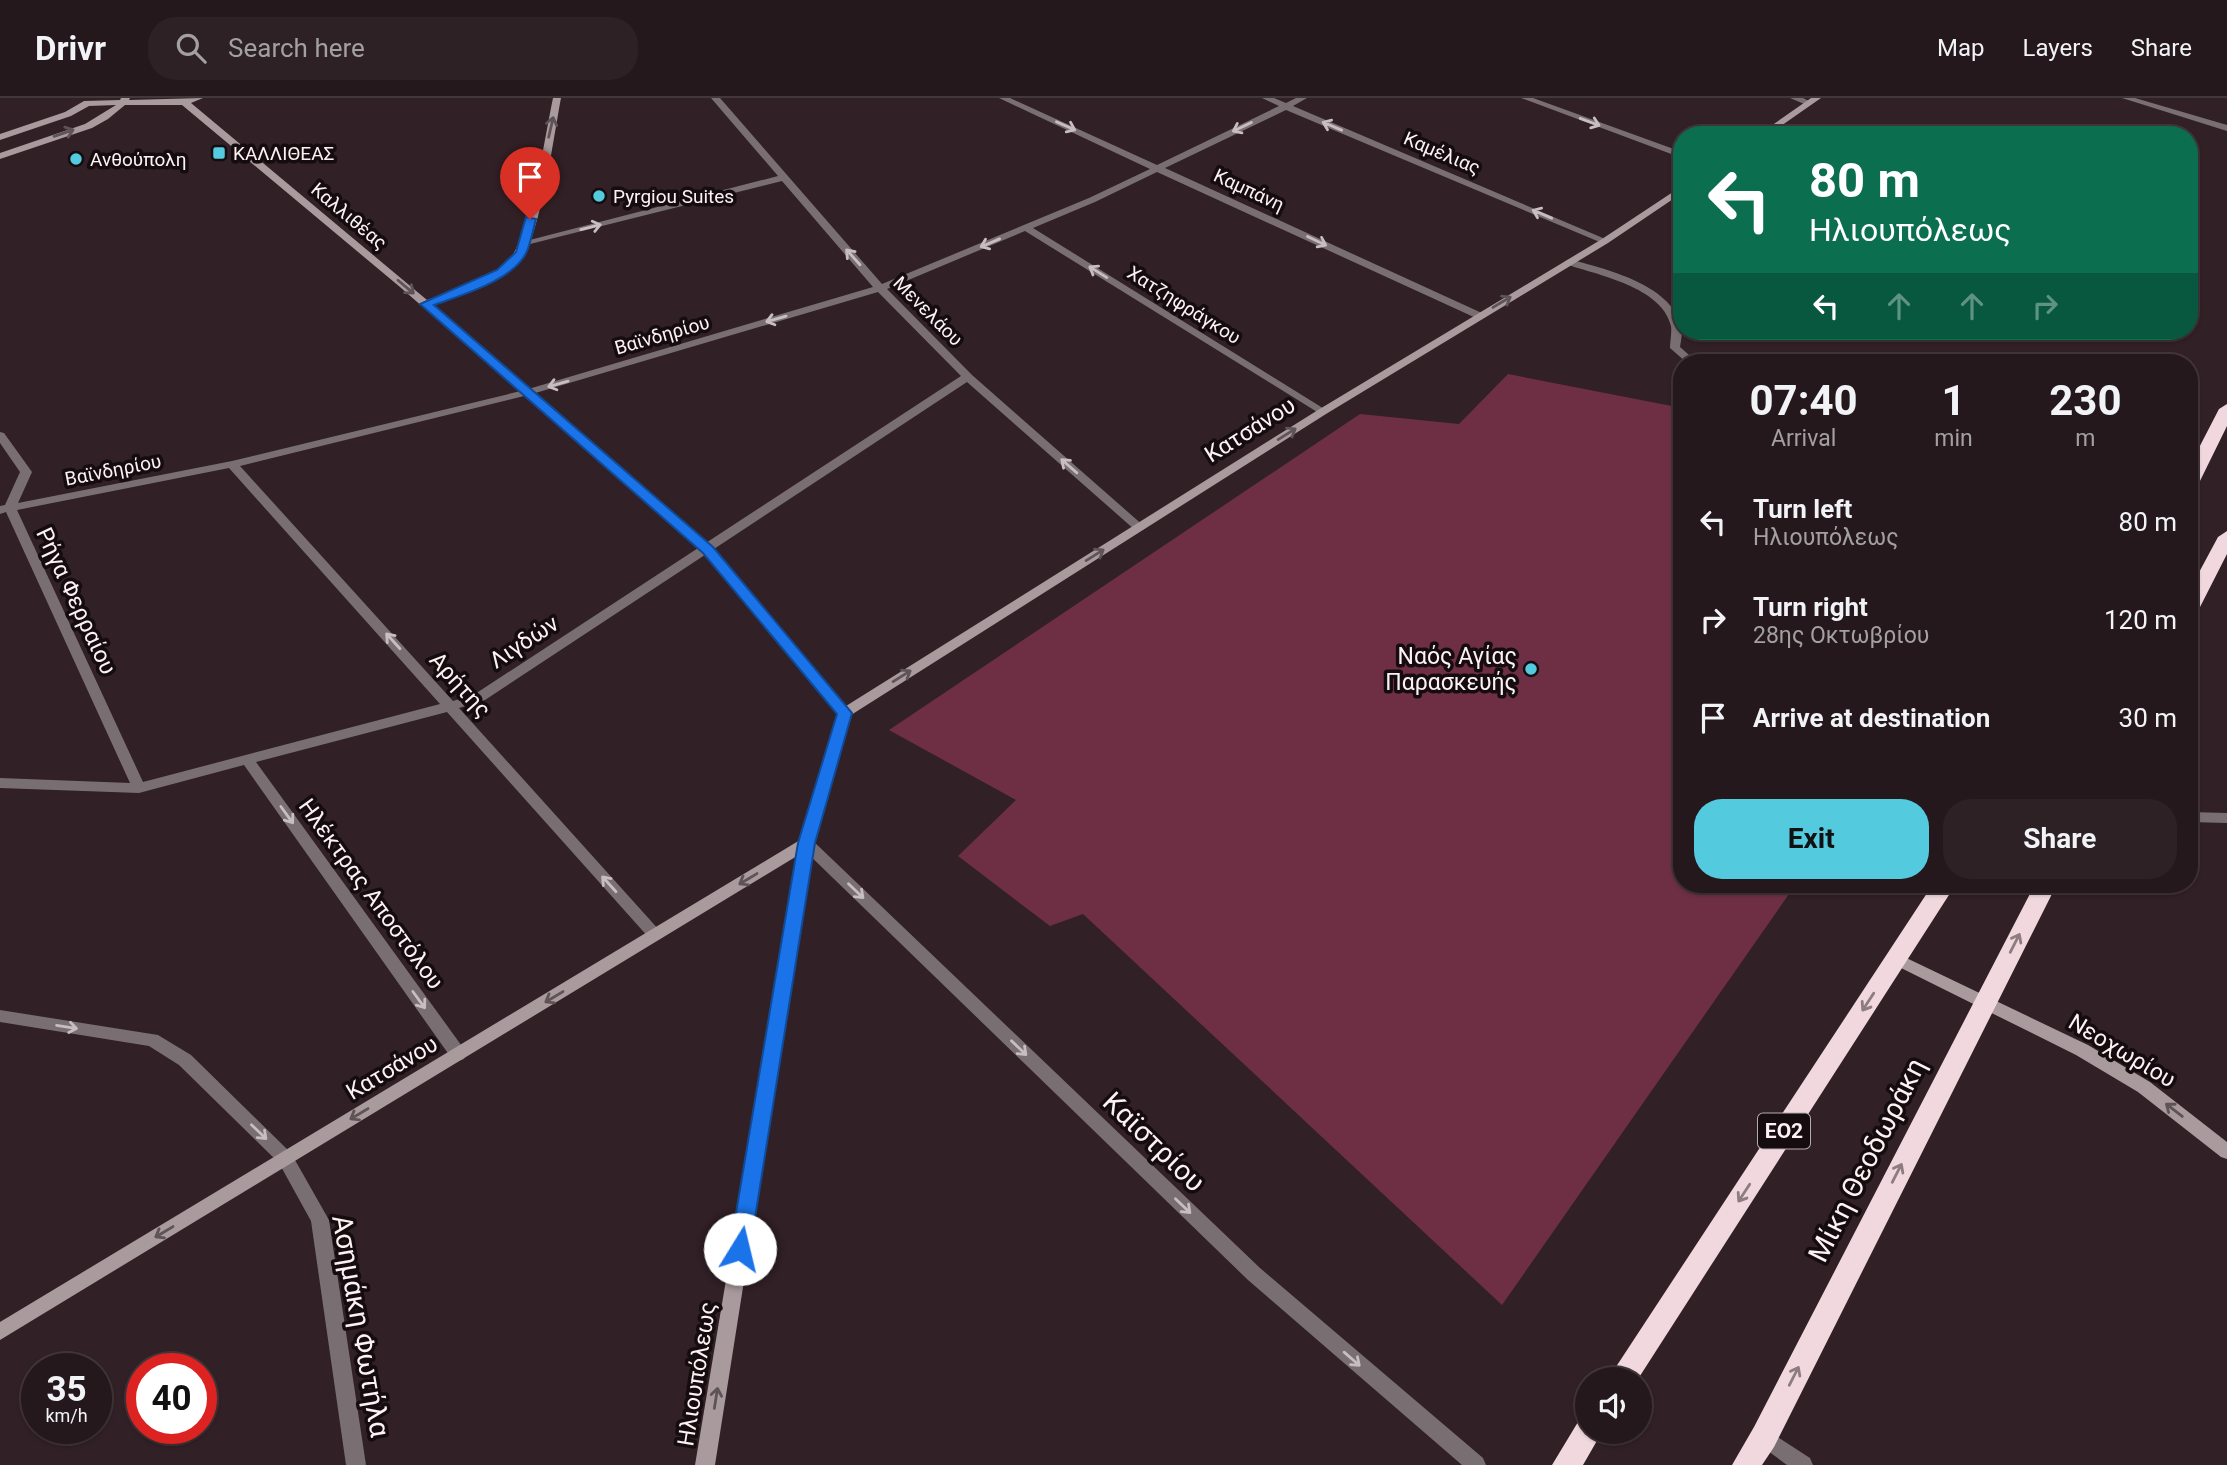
<!DOCTYPE html>
<html lang="en">
<head>
<meta charset="utf-8">
<style>
	body { margin:0; font-family:Roboto,sans-serif; background:#2d2125; color:#f1f3f6; height:100vh; display:flex; flex-direction:column; font-size:26px; white-space:nowrap }
	* { box-sizing:border-box; margin:0 }
	p { font-size:23px; color:#a3a0a3 }
	.icon { flex:none; width:38px; height:38px; fill:none; stroke:currentColor; stroke-width:2; stroke-linecap:round; stroke-linejoin:round }
	.map { position:relative; flex:1; overflow:hidden }
	.panel { position:absolute; left:1673px; top:256px; width:525px; height:539px; display:flex; flex-direction:column; background:#25181c; border-radius:28px; box-shadow:0 2px 5px #0004,0 0 0 2px #42373b }
	.panel>* { flex:none }
	.top-card { position:absolute; left:1673px; top:28px; width:525px; height:214px; border-radius:28px; box-shadow:0 2px 5px #0004,0 0 0 2px #42373b; background:#0b6e4f; color:#fff; overflow:hidden }
	.tools { position:absolute; left:1575px; top:1269px; display:grid; gap:14px }
	.tools a { display:grid; place-items:center; width:77px; height:77px; border-radius:50%; background:#25181c; box-shadow:0 2px 5px #0004,0 0 0 2px #42373b; font-size:35px }
	.speed { position:absolute; left:21px; top:1255px; display:flex; gap:14px; font-size:35px; font-weight:700; text-align:center }
	.speed>* { display:grid; place-content:center; width:91px; height:91px; border-radius:50%; background:#25181c; box-shadow:0 2px 5px #0004,0 0 0 2px #42373b; line-height:1 }
	.speed small { font-size:18px; font-weight:400 }
	.speed .limit { border:10px solid #d22; background:#fff; color:#111 }
	.pin { position:absolute; display:grid; place-items:center; width:60px; height:60px; color:#fff; margin:-72px -30px; border-radius:50% 50% 50% 0; rotate:-45deg; box-shadow:0 0 7px #0007 }
	.pin .icon { rotate:45deg }
	.me { position:absolute; width:77px; margin:-38px; rotate:9deg; stroke-linejoin:round; filter:drop-shadow(0 0 5px #0008) }
	.turn { display:flex; align-items:center; gap:24px; height:147px; padding:0 21px; font-size:32px }
	.turn .icon { width:91px; height:91px; stroke-width:2.5 }
	.turn b { display:block; font-size:49px; line-height:60px }
	.lanes { display:flex; align-items:center; height:66px; padding:0 21px; background:#0003; justify-content:center; gap:35px; direction:ltr }
	.lanes .off { opacity:.35 }
	.eta { display:flex; justify-content:space-evenly; align-items:center; height:119px; text-align:center }
	.eta b { font-size:42px; font-weight:700; line-height:49px }
	.action { display:flex; gap:14px; margin-top:auto; padding:14px 21px }
	.action a { flex:1; height:80px; border-radius:28px; background:#54cade; color:#111; font-size:28px; font-weight:700; line-height:80px; text-align:center }
	.action a+a { background:#2d2125; color:#f1f3f6 }
	ul { padding:0; list-style:none }
	li { display:flex; align-items:center; gap:21px; height:98px; padding:0 21px }
	li div { flex:1 }
	li b { display:block; font-size:26px }
	li em { font-style:normal }
	header { display:flex; align-items:center; gap:42px; box-sizing:border-box; height:98px; padding:0 35px; background:#25181c; border-bottom:2px solid #42373b }
	header strong { font-size:33px }
	nav { display:flex; gap:38px; margin-inline-start:auto; font-size:24px }
	.search { width:490px; height:63px; background:#2d2125; display:flex; align-items:center; gap:18px; box-sizing:border-box; padding:0 24px; border-radius:28px; color:#a3a0a3; font-size:26px }
	.map>svg:first-child { display:block }
	.green { fill:#6e2f45 }
	.lines { fill:none; stroke-linecap:round; stroke-linejoin:round }
	.street { fill:#796f72; fill-rule:evenodd }
	.secondary { fill:#a99a9e; fill-rule:evenodd }
	.highway { fill:#f0d8de; fill-rule:evenodd }
	.oneway { stroke:#c8bdc0 }
	.oneway2 { stroke:#5e5356 }
	.oneway3 { stroke:#8d7c80 }
	.route { fill:#1a73e8; stroke:#114b97; stroke-width:2 }
	.poi-dot { fill:#54cade; stroke:#140c0e; stroke-width:2.5 }
	.labels { text-anchor:middle; dominant-baseline:central; stroke-width:7; stroke-linejoin:round; paint-order:stroke }
	.far-poi-label { font-size:19px; fill:#fdf1f4; stroke:#140c0e; text-anchor:start }
	.far-street-label { font-size:19px; fill:#fdf1f4; stroke:#140c0e }
	.shield { fill:#140c0e; stroke:#b7acaf; stroke-width:2 }
	.shield-label { font-size:21px; font-weight:bold; fill:#fdf1f4 }
	.street-label { font-size:23px; fill:#fdf1f4; stroke:#140c0e }
	.poi-label { font-size:23px; fill:#fdf1f4; stroke:#140c0e; text-anchor:end }
	.near-street-label { font-size:28px; fill:#fdf1f4; stroke:#140c0e }
</style>
</head>
<body>
<header>
<strong>Drivr</strong>
<div class="search"><svg class="icon" aria-label="search" viewBox="0 0 24 24"><circle cx="10" cy="10" r="6"/><path d="M15 15l6 6"/></svg>Search here</div>
<nav><a>Map</a><a>Layers</a><a>Share</a></nav>
</header>
<div class="map">
<svg width="2227" height="1367" viewBox="0 0 2227 1367">
	<rect width="100%" height="100%" fill="#312025"/>
	<!-- green -->
	<path class="green" d="M1508,276L1682,310V786H1796L1502,1207L1083,816L1050,828L958,758L1016,702L889,632L1360,316L1459,326Z"/>
	<g class="lines">
		<!-- street -->
		<path class="street" d="M711,0H720L882,186L1089,100L1150,71L999,0H1010L1157,67L1279,8L1262,0H1274L1286,5L1296,0H1307L1293,8L1610,143L1602,145L1286,12L1165,70L1484,216V220H1476L1157,74L1095,104L1033,130L1326,312L1328,314L1322,317L1025,133L887,191L972,277L1145,429L1143,432H1135L967,284L485,602L459,610L660,833L663,837L660,841H650L447,614L256,664L464,951L466,956L464,961L458,963L452,961L244,667L139,695L0,690V680L130,685L6,414L0,416V408L5,407L20,374L0,345V334L4,335L32,374L18,405L232,363L525,292L873,189L782,83L522,148V144L778,78ZM878,194L961,278L475,596L453,603L240,368L532,296ZM229,370L440,606L143,684L17,412Z
			M1521,0H1533L1682,54V60Z
			M1790,0H1803L1813,5L1809,8Z
			M2122,0H2135L2227,27V33Z
			M1569,161C1605,171 1671,186 1681,228C1683,234 1681,242 1680,249L1697,264H1686L1670,250C1670,243 1672,235 1671,228C1662,189 1598,177 1565,166L1564,164Z
			M2189,714L2227,715V725L2189,724Z
			M806,740L811,741L1260,1170L1483,1360L1486,1367H1462L1248,1182L801,749L799,745L801,741Z
			M0,912L158,937L191,957L291,1055L329,1122L366,1367H346L311,1123L279,1065L179,967L149,948L0,924Z
			M1764,1330L1810,1360L1813,1367H1787L1757,1345L1754,1339L1757,1333Z"/>
		<!-- secondary -->
		<path class="secondary" d="M121,0H130L129,2L203,0L191,5L427,202C455,192 488,184 509,162C530,140 546,33 553,0H561C554,36 541,137 520,163C500,188 462,197 433,207L712,449L846,608L1318,312L1602,141L1682,88V95L1608,145L1326,316L851,617L813,745L715,1367H695L797,758L0,1242V1224L800,742L838,616L704,455L400,189L182,7H125L108,21L92,30L0,61V55L85,26L116,7L89,8L71,18L0,42V36L65,14L84,3L120,2Z
			M1811,0H1821L1768,37H1758Z
			M1896,855L2088,947L2150,984L2227,1044V1061L2221,1059L2138,994L2076,957L1891,865L1888,861L1891,857Z"/>
		<!-- highway -->
		<path class="highway" d="M2227,306V328L2198,387L2189,392V369L2219,311Z
			M2227,433V456L2199,511L2189,517V493L2218,439Z
			M1933,786H1956L1638,1281H1608Z
			M2035,786H2057L1774,1349L1762,1367H1732L1754,1329Z
			M1587,1321V1334H1602L1583,1367H1552L1578,1324Z"/>
	</g>
	<!-- one-way arrows -->
	<defs><path id="oneway-shaft" d="M-6 0H5M1.5-3L5.5 0L1.5 3" fill="none" stroke-width="1.6" stroke-linecap="round" stroke-linejoin="round" transform="scale(1.75)"/></defs>
	<g class="oneway">
		<use href="#oneway-shaft" transform="translate(1590 24) rotate(20)"/>
		<use href="#oneway-shaft" transform="translate(1066 28) rotate(24)"/>
		<use href="#oneway-shaft" transform="translate(1332 28) rotate(-157)"/>
		<use href="#oneway-shaft" transform="translate(1242 29) rotate(154)"/>
		<use href="#oneway-shaft" transform="translate(1542 116) rotate(-157)"/>
		<use href="#oneway-shaft" transform="translate(591 129) rotate(-14)"/>
		<use href="#oneway-shaft" transform="translate(1317 143) rotate(25)"/>
		<use href="#oneway-shaft" transform="translate(990 145) rotate(157)"/>
		<use href="#oneway-shaft" transform="translate(853 159) rotate(-132)"/>
		<use href="#oneway-shaft" transform="translate(1098 174) rotate(-148)"/>
		<use href="#oneway-shaft" transform="translate(776 221) rotate(164)"/>
		<use href="#oneway-shaft" transform="translate(558 286) rotate(164)"/>
		<use href="#oneway-shaft" transform="translate(1069 368) rotate(-139)"/>
		<use href="#oneway-shaft" transform="translate(393 543) rotate(-132)"/>
		<use href="#oneway-shaft" transform="translate(287 717) rotate(54)"/>
		<use href="#oneway-shaft" transform="translate(609 786) rotate(-132)"/>
		<use href="#oneway-shaft" transform="translate(856 793) rotate(44)"/>
		<use href="#oneway-shaft" transform="translate(419 902) rotate(54)"/>
		<use href="#oneway-shaft" transform="translate(67 929) rotate(9)"/>
		<use href="#oneway-shaft" transform="translate(1019 950) rotate(44)"/>
		<use href="#oneway-shaft" transform="translate(259 1034) rotate(44)"/>
		<use href="#oneway-shaft" transform="translate(1183 1108) rotate(44)"/>
		<use href="#oneway-shaft" transform="translate(1352 1261) rotate(41)"/>
	</g>
	<g class="oneway2">
		<use href="#oneway-shaft" transform="translate(551 29) rotate(-77)"/>
		<use href="#oneway-shaft" transform="translate(64 35) rotate(-19)"/>
		<use href="#oneway-shaft" transform="translate(406 189) rotate(40)"/>
		<use href="#oneway-shaft" transform="translate(1502 204) rotate(-31)"/>
		<use href="#oneway-shaft" transform="translate(1287 336) rotate(-32)"/>
		<use href="#oneway-shaft" transform="translate(1095 457) rotate(-32)"/>
		<use href="#oneway-shaft" transform="translate(902 578) rotate(-32)"/>
		<use href="#oneway-shaft" transform="translate(748 781) rotate(149)"/>
		<use href="#oneway-shaft" transform="translate(554 899) rotate(149)"/>
		<use href="#oneway-shaft" transform="translate(2174 1012) rotate(-142)"/>
		<use href="#oneway-shaft" transform="translate(359 1016) rotate(149)"/>
		<use href="#oneway-shaft" transform="translate(164 1134) rotate(149)"/>
		<use href="#oneway-shaft" transform="translate(716 1300) rotate(-81)"/>
	</g>
	<g class="oneway3">
		<use href="#oneway-shaft" transform="translate(2015 845) rotate(-63)"/>
		<use href="#oneway-shaft" transform="translate(1868 904) rotate(123)"/>
		<use href="#oneway-shaft" transform="translate(1897 1075) rotate(-63)"/>
		<use href="#oneway-shaft" transform="translate(1744 1095) rotate(123)"/>
		<use href="#oneway-shaft" transform="translate(1794 1278) rotate(-63)"/>
	</g>
	<!-- route -->
	<path class="route" d="M526,119L536,121C533,132 531,143 527,153C515,182 461,197 434,207L713,449L852,615L815,745L750,1151L747,1157L740,1160L733,1157L730,1151L798,745L837,616L703,455L420,206L497,172L516,154Z"/>
	<!-- markers -->
	<g class="poi-dot">
		<rect x="212" y="48" width="14" height="14" rx="3.5"/>
		<circle cx="76" cy="61" r="7"/>
		<circle cx="599" cy="98" r="7"/>
		<circle cx="1531" cy="571" r="7"/>
	</g>
	<g class="labels">
		<!-- far-poi labels -->
		<g class="far-poi-label">
			<text x="233" y="55">ΚΑΛΛΙΘΕΑΣ</text>
			<text x="90" y="61">Ανθούπολη</text>
			<text x="613" y="98">Pyrgiou Suites</text>
		</g>
		<!-- far-street labels -->
		<g class="far-street-label">
			<text transform="translate(1442 55) rotate(23)">Καμέλιας</text>
			<text transform="translate(1249 92) rotate(25)">Καμπάνη</text>
			<text transform="translate(349 118) rotate(40)">Καλλιθέας</text>
			<text transform="translate(1184 207) rotate(32)">Χατζηφράγκου</text>
			<text transform="translate(928 213) rotate(45)">Μενελάου</text>
			<text transform="translate(662 237) rotate(-16)">Βαϊνδηρίου</text>
			<text transform="translate(113 372) rotate(-11)">Βαϊνδηρίου</text>
		</g>
		<!-- shield labels -->
		<rect class="shield" x="1758" y="1015.5" width="52" height="35" rx="5"/>
		<g class="shield-label">
			<text x="1784" y="1033">ΕΟ2</text>
		</g>
		<!-- street labels -->
		<g class="street-label">
			<text transform="translate(1250 332) rotate(-32)">Κατσάνου</text>
			<text transform="translate(76 503) rotate(65)">Ρήγα Φερραίου</text>
			<text transform="translate(524 544) rotate(-33)">Λιγδών</text>
			<text transform="translate(460 587) rotate(48)">Αρήτης</text>
			<text transform="translate(371 796) rotate(54)">Ηλέκτρας Αποστόλου</text>
			<text transform="translate(2122 953) rotate(31)">Νεοχωρίου</text>
			<text transform="translate(392 970) rotate(-31)">Κατσάνου</text>
			<text transform="translate(697 1276) rotate(-81)">Ηλιουπόλεως</text>
		</g>
		<!-- poi labels -->
		<g class="poi-label">
			<text x="1517" y="558">Ναός Αγίας<tspan x="1517" dy="26">Παρασκευής</tspan></text>
		</g>
		<!-- near-street labels -->
		<g class="near-street-label">
			<text transform="translate(1154 1044) rotate(44)">Καϊστρίου</text>
			<text transform="translate(1867 1062) rotate(-63)">Μίκη Θεοδωράκη</text>
			<text transform="translate(361 1228) rotate(80)">Ασημάκη Φωτήλα</text>
		</g>
	</g>
</svg>
<div class="tools">
<a><svg class="icon" aria-label="sound" viewBox="0 0 24 24"><path d="M4 9h4l5-4v14l-5-4H4zM17 9q2 3 0 6"/></svg></a>
</div>
<div class="speed"><div>35<small>km/h</small></div><div class="limit">40</div></div>
<div class="pin" style="left:530px;top:121px;background:#d93025"><svg class="icon" aria-label="arrive" viewBox="0 0 24 24"><path d="M6 21V4h12l-3 4 3 4H6"/></svg></div>
<svg class="me" style="left:740px;top:1151px" viewBox="-20 -20 40 40"><circle r="19" fill="#fff"/><path d="M0-13L10 11 0 6-10 11z" fill="#1a73e8"/></svg>
<div class="top-card">
<div class="turn"><svg class="icon" aria-label="left" viewBox="0 0 24 24"><path d="M17 20v-9H6M10 6l-5 5 5 5"/></svg><div><b>80 m</b>Ηλιουπόλεως</div></div>
<div class="lanes"><svg class="icon" aria-label="left" viewBox="0 0 24 24"><path d="M17 20v-9H6M10 6l-5 5 5 5"/></svg><svg class="icon off" aria-label="ahead" viewBox="0 0 24 24"><path d="M12 20V5M6 11l6-6 6 6"/></svg><svg class="icon off" aria-label="ahead" viewBox="0 0 24 24"><path d="M12 20V5M6 11l6-6 6 6"/></svg><svg class="icon off" aria-label="right" viewBox="0 0 24 24"><path d="M7 20v-9h11M14 6l5 5-5 5"/></svg></div>
</div>
<section class="panel">
<div class="eta">
<div><b>07:40</b><p>Arrival</p></div>
<div><b>1</b><p>min</p></div>
<div><b>230</b><p>m</p></div>
</div>
<ul>
<li><svg class="icon" aria-label="left" viewBox="0 0 24 24"><path d="M17 20v-9H6M10 6l-5 5 5 5"/></svg><div><b>Turn left</b><p>Ηλιουπόλεως</p></div><em>80 m</em></li>
<li><svg class="icon" aria-label="right" viewBox="0 0 24 24"><path d="M7 20v-9h11M14 6l5 5-5 5"/></svg><div><b>Turn right</b><p>28ης Οκτωβρίου</p></div><em>120 m</em></li>
<li><svg class="icon" aria-label="arrive" viewBox="0 0 24 24"><path d="M6 21V4h12l-3 4 3 4H6"/></svg><div><b>Arrive at destination</b></div><em>30 m</em></li>
</ul>
<div class="action"><a>Exit</a><a>Share</a></div>
</section>
</div>
</body>
</html>
